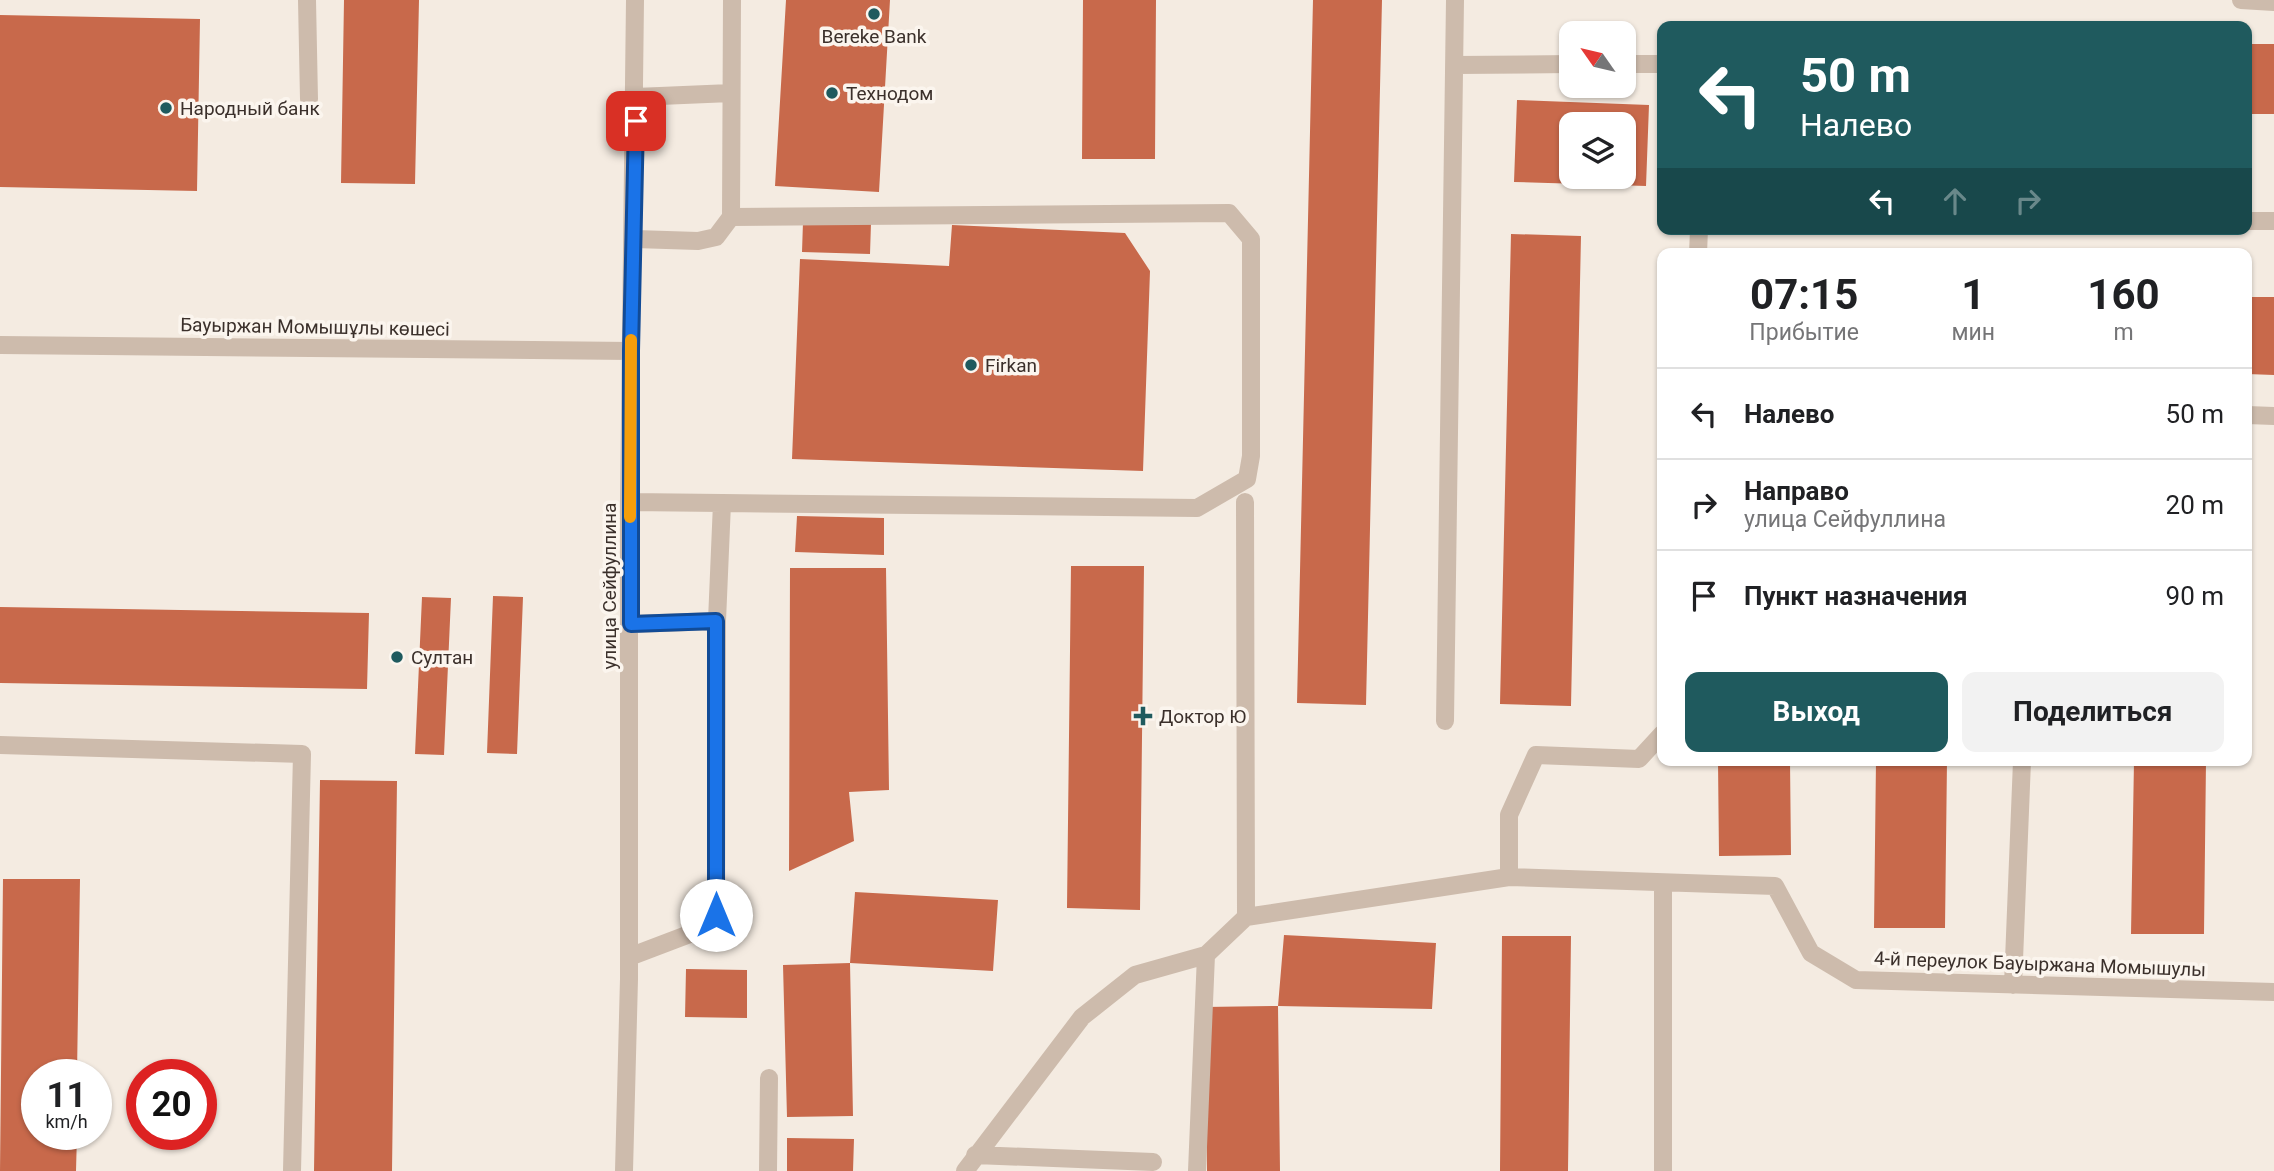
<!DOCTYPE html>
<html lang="ru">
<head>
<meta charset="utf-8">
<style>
	body { margin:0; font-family:Roboto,sans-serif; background:#f2f2f2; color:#202124; height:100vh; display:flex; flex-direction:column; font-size:26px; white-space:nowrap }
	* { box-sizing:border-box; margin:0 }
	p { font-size:23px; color:#757577 }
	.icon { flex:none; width:38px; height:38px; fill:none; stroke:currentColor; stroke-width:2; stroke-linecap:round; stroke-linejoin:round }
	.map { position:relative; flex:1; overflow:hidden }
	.details { position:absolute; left:1657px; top:248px; width:595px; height:518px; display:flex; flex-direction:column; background:#fff; border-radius:14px; box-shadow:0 2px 5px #0004 }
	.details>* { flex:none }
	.top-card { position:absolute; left:1657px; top:21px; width:595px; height:214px; border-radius:14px; box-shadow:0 2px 5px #0004; background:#1f5a5e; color:#fff; overflow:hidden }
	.needle { width:46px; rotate:304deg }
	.buttons { position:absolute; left:1559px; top:21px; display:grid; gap:14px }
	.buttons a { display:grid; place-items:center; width:77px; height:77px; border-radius:14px; background:#fff; box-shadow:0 2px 5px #0004; font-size:35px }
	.speed { position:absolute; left:21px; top:1059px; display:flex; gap:14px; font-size:35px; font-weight:700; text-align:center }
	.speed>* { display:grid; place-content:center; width:91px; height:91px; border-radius:50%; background:#fff; box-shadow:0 2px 5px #0004; line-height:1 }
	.speed small { font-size:18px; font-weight:400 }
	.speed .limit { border:10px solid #d22; background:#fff; color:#111 }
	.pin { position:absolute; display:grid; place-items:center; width:60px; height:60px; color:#fff; margin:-30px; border-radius:14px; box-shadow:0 4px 10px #0006 }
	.me { position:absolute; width:77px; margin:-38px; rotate:0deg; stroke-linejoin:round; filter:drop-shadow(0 0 5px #0008) }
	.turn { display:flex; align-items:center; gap:24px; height:147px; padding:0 28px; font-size:32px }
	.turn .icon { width:91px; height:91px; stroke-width:2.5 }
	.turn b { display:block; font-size:49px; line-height:60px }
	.lanes { display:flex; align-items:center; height:66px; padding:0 28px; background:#0003; justify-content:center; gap:35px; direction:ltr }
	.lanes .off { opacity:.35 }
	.eta { display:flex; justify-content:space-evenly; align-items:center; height:119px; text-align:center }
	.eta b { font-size:42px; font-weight:700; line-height:49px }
	.primary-button { display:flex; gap:14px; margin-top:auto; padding:14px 28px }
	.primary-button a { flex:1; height:80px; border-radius:14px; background:#1f5a5e; color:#fff; font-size:28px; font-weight:700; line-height:80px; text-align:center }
	.primary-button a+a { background:#f2f2f2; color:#202124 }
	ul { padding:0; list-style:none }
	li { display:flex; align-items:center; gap:21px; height:91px; padding:0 28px; border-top:2px solid #e0e0e0 }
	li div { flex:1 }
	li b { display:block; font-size:26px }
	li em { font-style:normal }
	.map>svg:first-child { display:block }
	.building { fill:#c8694b; fill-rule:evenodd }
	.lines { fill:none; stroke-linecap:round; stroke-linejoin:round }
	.minor { stroke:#cdbbac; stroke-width:18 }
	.route-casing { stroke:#114b97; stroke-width:18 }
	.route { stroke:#1a73e8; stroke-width:12 }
	.slow { stroke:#f59e0b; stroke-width:12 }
	.poi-dot { fill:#1f5a5e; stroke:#fbf5ee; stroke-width:2.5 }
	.labels { text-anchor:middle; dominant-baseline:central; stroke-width:7; stroke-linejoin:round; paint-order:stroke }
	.poi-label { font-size:19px; fill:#3b302b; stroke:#fbf5ee; text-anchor:start }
	.street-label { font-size:19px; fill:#3b302b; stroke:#fbf5ee }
</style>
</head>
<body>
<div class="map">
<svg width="2274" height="1171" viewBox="0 0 2274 1171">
	<rect width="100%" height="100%" fill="#f4ebe1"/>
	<!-- building -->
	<path class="building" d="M344,0H419L415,184L341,183Z
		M786,0H890L879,192L775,186Z
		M1083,0H1156L1155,159H1082Z
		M1313,0H1382L1366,705L1297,703Z
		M0,15L200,19L197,191L0,187Z
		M2247,44H2274V114H2247Z
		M1517,100L1649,105L1646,186L1514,182ZM1572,124H1624V177H1572Z
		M803,222L871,223L870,254L802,252Z
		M952,225L1125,233L1150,271L1143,471L792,459L800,259L949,266Z
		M1511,234L1581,236L1571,706L1500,704Z
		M2247,297H2274V375L2247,374Z
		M797,516L884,518V555L795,552Z
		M1071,566H1144L1140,910L1067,908Z
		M790,568H886L889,790L849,792L854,841L789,871Z
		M493,596L523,597L517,754L487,753Z
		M422,597L451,598L444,755L415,754Z
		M0,607L369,613L367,689L0,683Z
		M1718,761H1790L1791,855L1719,856Z
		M1876,761H1947L1945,928H1874Z
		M2134,761H2206L2204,934H2131Z
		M320,780L397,781L392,1171H314Z
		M3,879H80L77,1074H37V1134H77L76,1171H0Z
		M855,892L998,900L993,971L850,963L853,1116L787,1117L783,965L850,963Z
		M1284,935L1436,943L1432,1009L1278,1006Z
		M1502,936H1571L1568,1171H1500Z
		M686,969L747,970V1018L685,1017Z
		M1278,1006L1280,1171H1207L1205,1007Z
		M787,1138L854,1139L853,1171H787Z"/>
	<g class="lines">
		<!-- minor -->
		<path class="minor" d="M307,0L309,99
			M2241,0L2274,2
			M1624,64H1662
			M1456,65L1572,64
			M636,97L731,93
			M2247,221H2274
			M635,239L698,241L716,237L731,217L732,0
			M1698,254L1699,229
			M0,345L631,351
			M2247,415L2274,416
			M629,502L722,503
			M1245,502L1246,917
			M631,624L717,621
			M1445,721L1455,0
			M0,745L302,754L292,1171
			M1509,877V815L1536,755L1639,759L1662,734
			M1663,884V1171
			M629,957L708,927L716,915L717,621L722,503L1197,508L1247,479L1251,456V239L1229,213L731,217
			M2013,985L2022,761
			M975,1155L1153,1162
			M624,1171L629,979V502L635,0
			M768,1171L769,1078
			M965,1171L1082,1017L1135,975L1206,955
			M1197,1171L1206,955L1246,917L1509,877L1775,886L1811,953L1856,980L2274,992"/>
	</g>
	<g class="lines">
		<defs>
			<path id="route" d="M636,121L631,351V624L716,621V915"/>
		</defs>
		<!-- route casing -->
		<use href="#route" class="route-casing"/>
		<!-- route -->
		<use href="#route" class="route"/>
		<!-- slow -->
		<path class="slow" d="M630,517L631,340"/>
	</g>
	<!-- markers -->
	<g class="poi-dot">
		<circle cx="874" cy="14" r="7"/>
		<circle cx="832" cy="93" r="7"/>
		<circle cx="166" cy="108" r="7"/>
		<circle cx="971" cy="365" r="7"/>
		<circle cx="397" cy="657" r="7"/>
		<path d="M1139.5 705.5h7v7h7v7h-7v7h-7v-7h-7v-7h7z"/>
	</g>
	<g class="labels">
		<!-- poi labels -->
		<g class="poi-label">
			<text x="874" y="36" text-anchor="middle">Bereke Bank</text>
			<text x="846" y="93">Технодом</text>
			<text x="180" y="108">Народный банк</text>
			<text x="985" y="365">Firkan</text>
			<text x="411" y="657">Султан</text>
			<text x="1159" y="716">Доктор Ю</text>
		</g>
		<!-- street labels -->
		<g class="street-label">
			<text transform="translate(315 327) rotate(1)">Бауыржан Момышұлы көшесі</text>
			<text transform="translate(609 586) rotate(-90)">улица Сейфуллина</text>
			<text transform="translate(2040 964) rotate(2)">4-й переулок Бауыржана Момышулы</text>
		</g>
	</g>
</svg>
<div class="buttons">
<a><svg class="needle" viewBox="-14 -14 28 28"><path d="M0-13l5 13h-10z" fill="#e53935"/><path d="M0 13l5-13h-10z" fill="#757577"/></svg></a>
<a><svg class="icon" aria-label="layers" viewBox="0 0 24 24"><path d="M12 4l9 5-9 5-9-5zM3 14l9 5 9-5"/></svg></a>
</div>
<div class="speed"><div>11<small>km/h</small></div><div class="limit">20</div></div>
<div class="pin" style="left:636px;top:121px;background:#d93025"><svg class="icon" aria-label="arrive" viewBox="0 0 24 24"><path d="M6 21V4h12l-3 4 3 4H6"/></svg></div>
<svg class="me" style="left:716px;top:915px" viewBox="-20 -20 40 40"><circle r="19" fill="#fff"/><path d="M0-13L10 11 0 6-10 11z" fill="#1a73e8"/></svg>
<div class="top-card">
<div class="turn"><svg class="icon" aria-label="left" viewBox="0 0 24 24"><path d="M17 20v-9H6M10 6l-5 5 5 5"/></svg><div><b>50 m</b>Налево</div></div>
<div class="lanes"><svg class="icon" aria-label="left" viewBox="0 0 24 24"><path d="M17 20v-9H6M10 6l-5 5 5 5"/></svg><svg class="icon off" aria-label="ahead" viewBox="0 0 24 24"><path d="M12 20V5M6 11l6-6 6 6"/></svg><svg class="icon off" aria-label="right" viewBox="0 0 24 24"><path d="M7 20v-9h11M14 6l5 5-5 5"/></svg></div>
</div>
<section class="details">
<div class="eta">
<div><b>07:15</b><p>Прибытие</p></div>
<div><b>1</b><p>мин</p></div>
<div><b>160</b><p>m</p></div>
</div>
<ul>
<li><svg class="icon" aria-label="left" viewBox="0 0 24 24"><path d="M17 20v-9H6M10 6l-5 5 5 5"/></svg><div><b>Налево</b></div><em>50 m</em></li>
<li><svg class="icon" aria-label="right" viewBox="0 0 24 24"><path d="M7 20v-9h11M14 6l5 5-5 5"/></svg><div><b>Направо</b><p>улица Сейфуллина</p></div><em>20 m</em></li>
<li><svg class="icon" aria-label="arrive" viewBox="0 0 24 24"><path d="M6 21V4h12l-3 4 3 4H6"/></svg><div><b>Пункт назначения</b></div><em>90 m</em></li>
</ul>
<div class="primary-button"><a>Выход</a><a>Поделиться</a></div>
</section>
</div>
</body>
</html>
